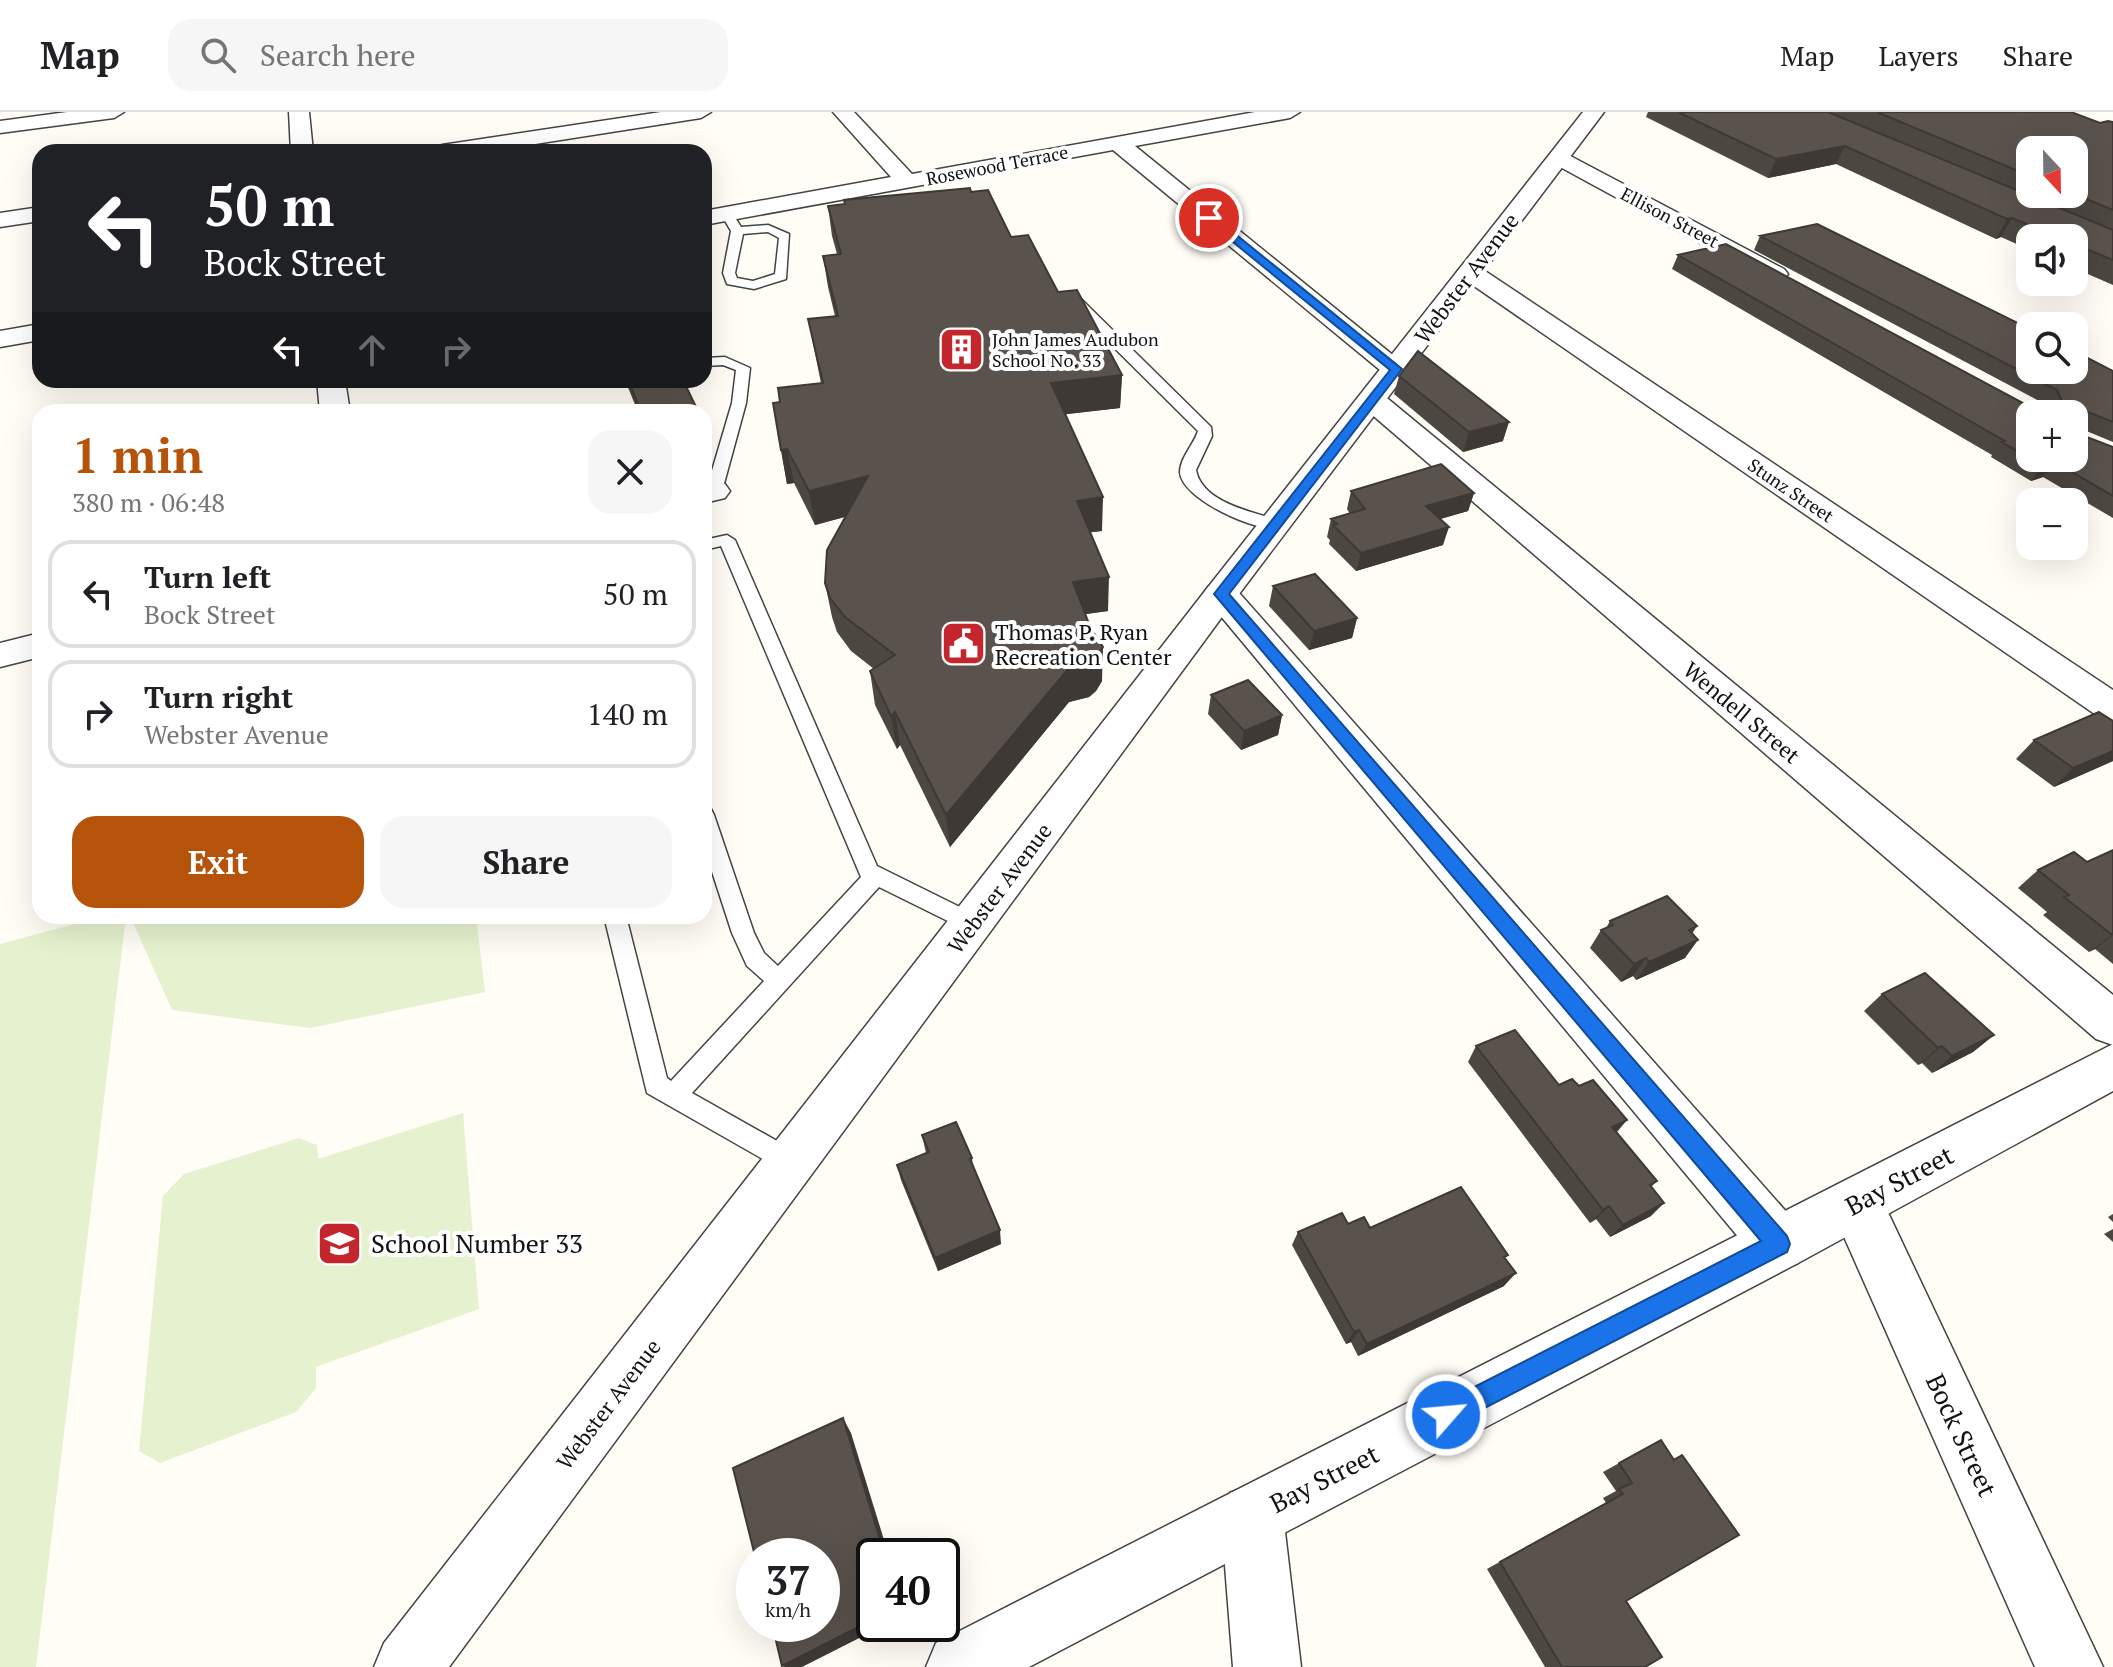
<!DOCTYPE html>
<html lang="en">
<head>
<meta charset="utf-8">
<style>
	body { margin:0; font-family:"PT Serif",serif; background:#f6f6f6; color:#202124; height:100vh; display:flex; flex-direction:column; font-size:30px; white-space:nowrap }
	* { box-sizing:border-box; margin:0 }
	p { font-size:26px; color:#757577 }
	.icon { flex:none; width:44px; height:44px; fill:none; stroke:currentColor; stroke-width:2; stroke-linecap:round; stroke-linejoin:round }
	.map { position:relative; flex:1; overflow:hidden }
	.panel { position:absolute; left:32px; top:292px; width:680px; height:520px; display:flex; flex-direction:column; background:#fff; border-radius:24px; box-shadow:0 8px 32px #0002 }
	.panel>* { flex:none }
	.top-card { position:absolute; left:32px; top:32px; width:680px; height:244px; border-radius:24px; box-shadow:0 8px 32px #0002; background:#202124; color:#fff; overflow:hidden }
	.needle { width:52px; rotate:158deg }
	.tools { position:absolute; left:2016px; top:24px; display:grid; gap:16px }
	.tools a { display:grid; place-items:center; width:72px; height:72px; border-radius:16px; background:#fff; box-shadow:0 8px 32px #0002; font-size:40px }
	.speed { position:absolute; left:736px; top:1426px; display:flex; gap:16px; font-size:40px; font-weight:700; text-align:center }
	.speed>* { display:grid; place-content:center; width:104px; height:104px; border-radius:50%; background:#fff; box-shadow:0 8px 32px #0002; line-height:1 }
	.speed small { font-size:20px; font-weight:400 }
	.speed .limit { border:4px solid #111; border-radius:12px; background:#fff; color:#111 }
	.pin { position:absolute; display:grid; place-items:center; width:68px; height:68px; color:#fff; margin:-34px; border:4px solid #fff; border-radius:50%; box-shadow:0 2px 8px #0007 }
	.me { position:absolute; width:88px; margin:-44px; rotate:63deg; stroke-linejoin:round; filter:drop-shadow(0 0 6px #0008) }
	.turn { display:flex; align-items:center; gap:28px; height:168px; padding:0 40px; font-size:36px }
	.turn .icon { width:104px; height:104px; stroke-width:2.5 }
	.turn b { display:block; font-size:56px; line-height:68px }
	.lanes { display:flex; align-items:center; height:76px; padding:0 40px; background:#0003; justify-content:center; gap:40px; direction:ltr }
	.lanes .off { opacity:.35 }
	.round { display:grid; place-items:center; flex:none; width:84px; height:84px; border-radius:24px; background:#f6f6f6 }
	.head { display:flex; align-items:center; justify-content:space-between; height:136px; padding:0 40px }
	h1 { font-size:48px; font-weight:800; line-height:60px; color:#b45309 }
	.button { display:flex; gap:16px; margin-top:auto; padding:16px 40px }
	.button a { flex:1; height:92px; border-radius:24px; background:#b45309; color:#fff; font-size:32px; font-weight:800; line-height:92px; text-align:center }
	.button a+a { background:#f6f6f6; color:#202124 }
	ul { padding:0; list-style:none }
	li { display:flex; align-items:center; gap:24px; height:108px; margin:0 16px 12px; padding:0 24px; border:4px solid #e0e0e0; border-radius:24px }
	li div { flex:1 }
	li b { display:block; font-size:30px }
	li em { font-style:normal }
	header { display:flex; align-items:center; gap:48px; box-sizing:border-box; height:112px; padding:0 40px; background:#fff; border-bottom:2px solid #e0e0e0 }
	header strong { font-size:38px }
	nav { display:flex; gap:44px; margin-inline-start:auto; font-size:28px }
	.search { width:560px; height:72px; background:#f6f6f6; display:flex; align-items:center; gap:20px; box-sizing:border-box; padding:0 28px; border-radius:24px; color:#757577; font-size:30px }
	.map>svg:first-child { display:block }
	.pitch { fill:#e6f2cf }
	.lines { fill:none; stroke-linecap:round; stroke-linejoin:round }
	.service-casing { stroke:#444; stroke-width:3 }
	.minor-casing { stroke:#444; stroke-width:3 }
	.tertiary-casing { stroke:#444; stroke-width:3 }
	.service { fill:#fff; fill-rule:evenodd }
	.minor { fill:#fff; fill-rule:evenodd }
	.tertiary { fill:#fff; fill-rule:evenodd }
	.wall { fill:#4d4742; fill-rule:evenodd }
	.shaded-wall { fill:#3f3936 }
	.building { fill:#5a524d; stroke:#3f3936; stroke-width:2; fill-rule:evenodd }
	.route { fill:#1a73e8; stroke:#114b97; stroke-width:2 }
	.labels { text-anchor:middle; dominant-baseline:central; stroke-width:8; stroke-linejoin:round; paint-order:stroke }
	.far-street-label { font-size:18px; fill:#111; stroke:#fff }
	.far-poi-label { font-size:18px; fill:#111; stroke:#fff; text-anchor:start }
	.street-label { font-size:22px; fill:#111; stroke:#fff }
	.poi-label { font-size:22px; fill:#111; stroke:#fff; text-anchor:start }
	.near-street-label { font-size:26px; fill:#111; stroke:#fff }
	.near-poi-label { font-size:26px; fill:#111; stroke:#fff; text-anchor:start }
</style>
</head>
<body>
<header>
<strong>Map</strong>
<div class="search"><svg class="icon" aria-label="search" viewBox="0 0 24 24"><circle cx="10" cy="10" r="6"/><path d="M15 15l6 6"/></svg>Search here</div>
<nav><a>Map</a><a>Layers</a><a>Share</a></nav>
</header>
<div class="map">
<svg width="2113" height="1555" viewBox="0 0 2113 1555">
	<rect width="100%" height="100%" fill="#fffdf5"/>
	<!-- pitch -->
	<path class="pitch" d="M105,804H126L36,1555H0V832Z
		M130,804H476L485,880L310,916L172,898Z
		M463,1001L479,1197L316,1255V1276L296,1300L160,1351L139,1339L163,1084L184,1062L299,1026L317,1033L318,1047Z"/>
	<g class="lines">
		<defs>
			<path id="service" d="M723,99H731L741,115L768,113L789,122L786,167L754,177L727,172L723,161L731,119L721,102ZM768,120L779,126L775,162L753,169L737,166L735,161L743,122Z
				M1067,183H1077L1211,315L1212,324L1196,358C1202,391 1253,400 1281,409L1283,413L1281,417C1258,421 1181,387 1180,360C1180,346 1194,332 1198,319L1067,189Z
				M725,245L750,256L746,291L722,379L714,384L706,379L732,291L736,258L723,253L704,254V246Z
				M727,423L735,428L877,754L980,805L983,811L980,817L972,820L964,817L879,775L692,981L800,1042L804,1051L800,1060L791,1063L647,981L604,804H626L667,966L671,969L764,869L747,854L732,821L704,735V695L711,697L714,703L754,821L764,841L778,854L861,765L721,434L704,438V428Z"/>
			<path id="minor" d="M67,0H124L114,6L0,21V9Z
				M289,0H309L313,40H291Z
				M661,0H711L701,6L484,40H431L442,33Z
				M833,0H854L912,62L1255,0H1300L1290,6L1135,34L1410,257L1406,263L1396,266L1386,263L1113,38L704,113V99L891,65Z
				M1559,38L1784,157L1788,162L1784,167H1766L1551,50L1548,45Z
				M40,95V109L0,115V101Z
				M1470,152L1479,155L2113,578V609L2099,605L1461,165L1457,160L1461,155Z
				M40,212V228L0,235V219Z
				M317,268H345L350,300H320Z
				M1372,279L1382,282L2113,883V933L2096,927L1362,294L1357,288L1362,282Z
				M714,369L725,372L730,379L725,386L704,391V371Z
				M1221,471L1233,474L1798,1113L1806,1132L1798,1151L1779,1159L1760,1151L1209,490L1203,482L1209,474Z
				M40,521V545L0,555V531Z
				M1856,1065L1875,1073L2103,1555H2035L1829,1091L1837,1073Z
				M1252,1372L1274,1381L1283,1403L1301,1555H1233L1221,1403L1230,1381Z"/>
			<path id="tertiary" d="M1583,0H1604L1233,490L449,1555H374L384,1531L1209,474Z
				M2113,932V979L1798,1151L1029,1555H926L936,1531Z"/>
		</defs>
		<!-- service casing -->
		<use href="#service" class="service-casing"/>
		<!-- minor casing -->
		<use href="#minor" class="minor-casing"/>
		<!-- tertiary casing -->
		<use href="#tertiary" class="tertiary-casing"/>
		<!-- service -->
		<use href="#service" class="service"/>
		<!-- minor -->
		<use href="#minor" class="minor"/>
		<!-- tertiary -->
		<use href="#tertiary" class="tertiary"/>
	</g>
	<!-- wall -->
	<path class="wall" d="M1648,0H2071L2100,11L2113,10V173L2074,156V126H2030V138L2001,125L1996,127L1836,52L1768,66L1646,5ZM2030,38L2074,82H2030Z
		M971,80L1058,180L1122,263L1120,296L1065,302L1102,419L1090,420L1108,499L1085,502L1102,569L1096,579L1089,585L1069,590L950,735L900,633L897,637L875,593L870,559L874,557L851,539L837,520L832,505L825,471L845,405L815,413L794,371L787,372L781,338L780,290L821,271L808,207L835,204L828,175L823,144L837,142L832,124L828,94Z
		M1760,124L2113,259V330L2084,318V324L2113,335V406L2043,365L2031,369L1991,345L1992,343L1672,157L1678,143L2032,296L2039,297L2043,291L1754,138Z
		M1399,264L1503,329L1463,340L1394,282Z
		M625,268H683L698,300H638Z
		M1351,379L1474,381L1468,399L1440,407L1443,433L1356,459L1329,432L1330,428L1327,425L1331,407L1350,402L1347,397Z
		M1273,474L1357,506L1352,526L1309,538L1269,494Z
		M1211,583L1282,603L1278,623L1241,638L1208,602Z
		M2034,628L2113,649L2054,675L2016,647Z
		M2113,738V852L2095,837L2089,840L2043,803L2047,800L2018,776L2038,758L2087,750Z
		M1610,809L1697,814L1692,822L1685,846L1636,868L1633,864L1621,870L1590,836L1601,818L1606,816Z
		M1882,882L1994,923L1973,940L1932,961L1922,951L1918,953L1864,899Z
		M1476,934L1559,973L1579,974L1627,1008L1617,1020L1657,1069L1651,1075V1104L1610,1125L1596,1107L1590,1111L1468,950Z
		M922,1023L972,1046L973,1056L1001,1132L938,1159L901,1068L897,1053L926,1041Z
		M2113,1102V1110L2108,1105Z
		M1348,1112L1508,1143L1505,1146L1504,1174L1358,1244L1351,1230L1346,1232L1292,1133L1298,1120Z
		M2113,1117V1130L2104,1122Z
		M1661,1328L1673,1347L1682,1343L1626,1489L1645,1555H1545L1487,1457L1606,1391L1603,1386L1616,1379L1603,1360Z"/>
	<!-- shaded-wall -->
	<path class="shaded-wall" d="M1845,34L1836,52L1768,66L1776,47Z
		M2012,106L2001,125L1996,127L2007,107Z
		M1122,263L1120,296L1051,304V271Z
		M1509,310L1503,329L1463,340L1469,320Z
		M787,337L794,371L787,372L781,338Z
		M2055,350L2043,365L2031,369L2042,354Z
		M868,364L873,397L815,413L809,379Z
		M1474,381L1468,399L1420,413L1426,394Z
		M1103,385L1102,419L1076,422L1077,389Z
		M1449,415L1443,433L1356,459L1361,441Z
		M1109,465L1108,499L1072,504L1073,470Z
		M1357,506L1352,526L1309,538L1314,519Z
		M1103,535L1102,569L1096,579L1089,585L1069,590L950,735L946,703L1069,556Z
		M895,600L900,633L897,637L891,604Z
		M1282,603L1278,623L1241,638L1244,619Z
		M2113,639V649L2054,675L2073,656Z
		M2113,822V823L2095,837L2089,840Z
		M1698,828L1685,846L1636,868L1649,850Z
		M1646,846L1633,864L1621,870L1634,852Z
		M1994,923L1973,940L1932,961L1952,944Z
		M1942,934L1922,951L1918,953L1938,936Z
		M1627,1008L1614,1022L1612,1015Z
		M1664,1091L1651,1104L1610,1125L1623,1113Z
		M1609,1094L1596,1107L1590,1111L1603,1098Z
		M1000,1118L1001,1132L938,1159L935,1146Z
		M1516,1161L1504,1174L1358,1244L1367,1232Z
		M1359,1218L1351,1230L1346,1232L1354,1220Z
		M843,1306L851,1321L889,1444H885Z
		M874,1507V1512H887L802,1555H785L782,1554Z"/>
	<!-- building -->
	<path class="building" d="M1678,0H1828L2113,118V148L2074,132V126H2061L2012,106L2007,107L1845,34L1776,47Z
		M1877,0H2071L2100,11L2108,9L2113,10V98L2074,82V38H2030V64Z
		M970,76L971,80L988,78L1011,125L1028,123L1058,180L1077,178L1122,263L1051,271L1103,385L1077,389L1109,465L1073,470L1091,517L1103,535L1097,545L1090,551L1069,556L946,703L895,600L891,604L870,559L895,543L845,505L830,486L825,471L827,438L868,364L809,379L787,337L781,338L773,291L780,290L778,276L823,271L808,207L838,204L823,144L841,142L828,94L845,92L844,88Z
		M1817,112L2030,217V258H2074V239L2113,259V310L2083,298L2084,324L2113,335V384L2055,350L2042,354L2002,330L2005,329L1678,143L1726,132L2032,296L2043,297L2044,290L2062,289L2057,278L1760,124ZM2030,302H2074V346H2030Z
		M1418,239L1509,310L1469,320L1399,264Z
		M628,268H683L698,299L641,300Z
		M1441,352L1474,381L1426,394L1449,415L1361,441L1333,413L1337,412L1331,407L1365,397L1351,379Z
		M1315,462L1357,506L1314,519L1273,474Z
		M1248,568L1282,603L1244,619L1211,583Z
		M2099,600L2113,609V639L2073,656L2034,628Z
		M2113,738V822H2111L2064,785L2069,783L2038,758L2074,740L2087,750Z
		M1667,784L1697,814L1689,818L1698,828L1649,850L1646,846L1634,852L1601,818L1613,813L1610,809Z
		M1925,861L1994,923L1952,944L1942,934L1938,936L1882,882Z
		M1515,918L1559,973L1572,967L1579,974L1593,968L1627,1008L1612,1015L1657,1069L1650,1073L1664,1091L1623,1113L1609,1094L1603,1098L1476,934Z
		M956,1010L972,1046L970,1047L1000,1118L935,1146L897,1053L929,1040L922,1023Z
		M1461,1075L1508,1143L1504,1145L1516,1161L1367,1232L1359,1218L1354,1220L1298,1120L1342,1101L1348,1112L1364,1105L1370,1116Z
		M843,1306L885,1444H874V1507L782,1554L772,1512H822V1444H755L733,1356Z
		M1661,1328L1674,1348L1682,1343L1739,1423L1626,1489L1662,1545L1645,1555H1562L1500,1450L1623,1382L1619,1377L1632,1371L1619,1351Z"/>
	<!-- route -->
	<path class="route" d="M1206,104H1213L1402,257L1229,482L1787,1124L1790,1132L1787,1140L1446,1316L1437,1312L1434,1303L1437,1294L1761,1129L1214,482L1390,258L1206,108Z"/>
	<!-- icons -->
	<defs>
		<symbol id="building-square" viewBox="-11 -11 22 22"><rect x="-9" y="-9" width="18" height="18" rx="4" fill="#c4262e" stroke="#fff"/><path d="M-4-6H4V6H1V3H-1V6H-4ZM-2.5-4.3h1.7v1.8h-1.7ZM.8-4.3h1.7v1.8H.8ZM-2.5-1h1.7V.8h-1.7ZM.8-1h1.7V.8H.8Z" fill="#fff"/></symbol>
		<symbol id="civic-square" viewBox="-11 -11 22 22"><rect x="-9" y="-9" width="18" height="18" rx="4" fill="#c4262e" stroke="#fff"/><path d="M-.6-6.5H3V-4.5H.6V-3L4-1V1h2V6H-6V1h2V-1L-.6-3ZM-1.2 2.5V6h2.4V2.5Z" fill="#fff"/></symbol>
		<symbol id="school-square" viewBox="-11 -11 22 22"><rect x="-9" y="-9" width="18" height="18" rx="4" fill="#c4262e" stroke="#fff"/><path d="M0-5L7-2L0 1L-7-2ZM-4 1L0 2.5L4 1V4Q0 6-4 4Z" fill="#fff"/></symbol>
	</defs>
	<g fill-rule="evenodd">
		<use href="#building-square" x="936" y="212" width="51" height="51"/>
		<use href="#civic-square" x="938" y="506" width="51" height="51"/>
		<use href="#school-square" x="314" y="1106" width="51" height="51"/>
	</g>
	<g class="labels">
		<!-- far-street labels -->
		<g class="far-street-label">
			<text transform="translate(997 53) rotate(-11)">Rosewood Terrace</text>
			<text transform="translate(1670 105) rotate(28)">Ellison Street</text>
			<text transform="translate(1791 378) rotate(34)">Stunz Street</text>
		</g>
		<!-- far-poi labels -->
		<g class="far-poi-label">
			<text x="992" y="227">John James Audubon<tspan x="992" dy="21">School No. 33</tspan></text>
		</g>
		<!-- street labels -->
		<g class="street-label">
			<text transform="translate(1466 166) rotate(-53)">Webster Avenue</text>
			<text transform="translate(1742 600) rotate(40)">Wendell Street</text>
			<text transform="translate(999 776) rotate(-53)">Webster Avenue</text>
			<text transform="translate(608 1292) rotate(-53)">Webster Avenue</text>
		</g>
		<!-- poi labels -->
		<g class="poi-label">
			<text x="995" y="519">Thomas P. Ryan<tspan x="995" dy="25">Recreation Center</tspan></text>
		</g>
		<!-- near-street labels -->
		<g class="near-street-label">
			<text transform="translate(1899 1068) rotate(-28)">Bay Street</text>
			<text transform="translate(1962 1323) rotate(65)">Bock Street</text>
			<text transform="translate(1324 1366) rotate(-27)">Bay Street</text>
		</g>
		<!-- near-poi labels -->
		<g class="near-poi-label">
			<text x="371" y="1131">School Number 33</text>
		</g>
	</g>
</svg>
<div class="tools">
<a><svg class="needle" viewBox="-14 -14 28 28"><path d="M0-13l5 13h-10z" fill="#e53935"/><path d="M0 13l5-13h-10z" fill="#757577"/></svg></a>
<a><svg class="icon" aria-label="sound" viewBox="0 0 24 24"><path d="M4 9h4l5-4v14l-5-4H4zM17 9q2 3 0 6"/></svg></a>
<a><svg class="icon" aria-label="search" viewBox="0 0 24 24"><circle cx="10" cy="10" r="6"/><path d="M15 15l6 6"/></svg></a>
<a>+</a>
<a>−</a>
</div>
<div class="speed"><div>37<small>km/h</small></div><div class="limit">40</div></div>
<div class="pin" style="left:1209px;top:106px;background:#d93025"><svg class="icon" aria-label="arrive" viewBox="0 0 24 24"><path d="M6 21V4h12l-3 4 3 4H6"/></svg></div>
<svg class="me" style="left:1446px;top:1303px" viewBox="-20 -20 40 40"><circle r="17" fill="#1a73e8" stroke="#fff" stroke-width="3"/><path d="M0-11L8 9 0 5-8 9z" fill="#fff"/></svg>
<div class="top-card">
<div class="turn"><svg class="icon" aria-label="left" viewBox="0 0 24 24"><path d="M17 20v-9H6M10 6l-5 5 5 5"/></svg><div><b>50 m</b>Bock Street</div></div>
<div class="lanes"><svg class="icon" aria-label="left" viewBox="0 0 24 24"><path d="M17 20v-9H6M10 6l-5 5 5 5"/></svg><svg class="icon off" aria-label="ahead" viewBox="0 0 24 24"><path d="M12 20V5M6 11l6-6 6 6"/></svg><svg class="icon off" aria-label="right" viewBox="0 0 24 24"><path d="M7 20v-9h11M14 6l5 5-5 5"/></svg></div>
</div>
<section class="panel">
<div class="head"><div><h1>1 min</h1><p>380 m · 06:48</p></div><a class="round"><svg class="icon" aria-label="close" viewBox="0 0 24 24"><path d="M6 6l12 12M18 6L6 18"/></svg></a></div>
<ul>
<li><svg class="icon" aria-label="left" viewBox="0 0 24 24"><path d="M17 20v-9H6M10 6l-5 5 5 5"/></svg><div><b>Turn left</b><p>Bock Street</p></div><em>50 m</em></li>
<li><svg class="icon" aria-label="right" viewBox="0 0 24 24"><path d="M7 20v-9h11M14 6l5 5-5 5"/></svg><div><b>Turn right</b><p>Webster Avenue</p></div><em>140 m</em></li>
</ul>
<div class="button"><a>Exit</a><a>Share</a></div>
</section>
</div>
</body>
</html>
